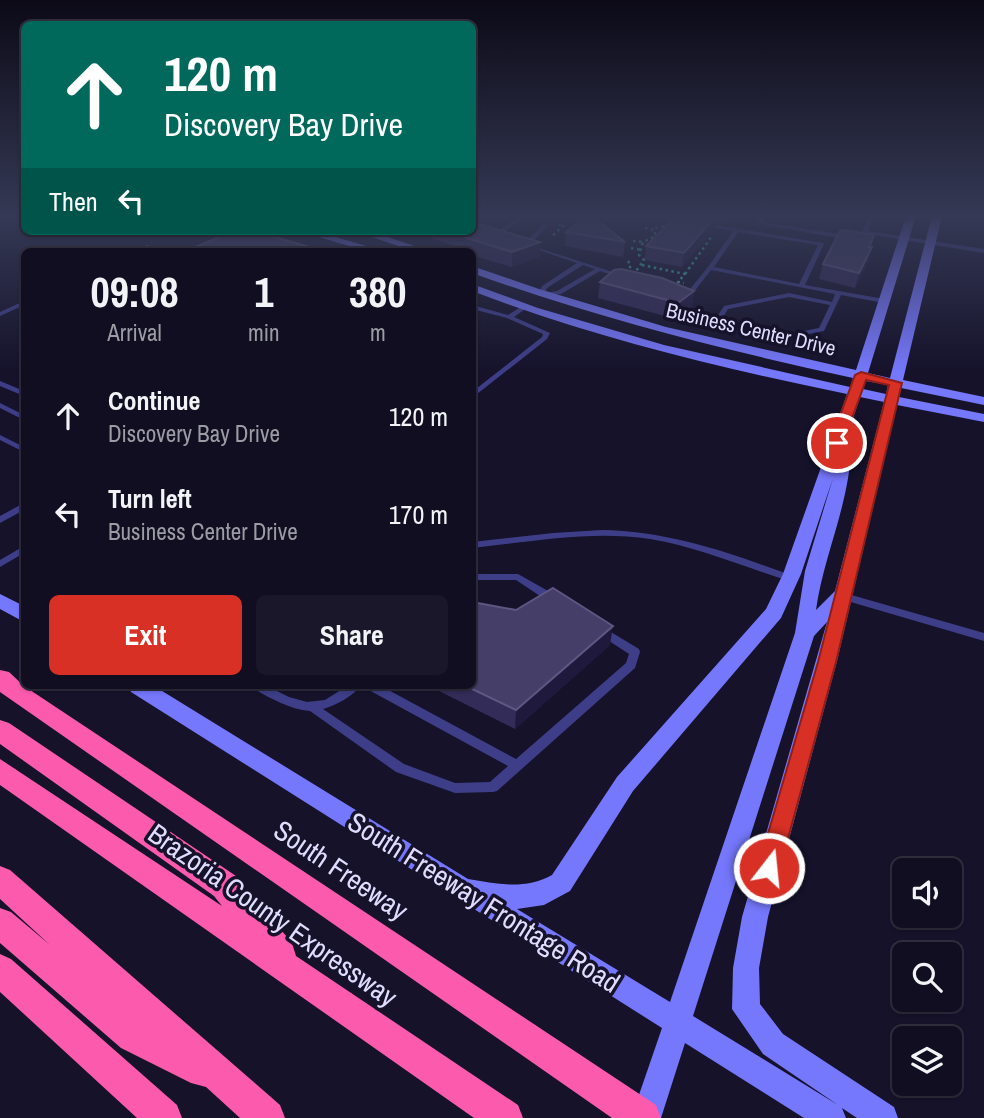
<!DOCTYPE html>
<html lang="en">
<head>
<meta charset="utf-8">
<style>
	body { margin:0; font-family:"Archivo Narrow",sans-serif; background:#191729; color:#f1f3f6; height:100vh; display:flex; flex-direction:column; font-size:26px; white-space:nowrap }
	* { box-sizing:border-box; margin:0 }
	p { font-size:23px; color:#9c9ca5 }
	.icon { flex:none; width:38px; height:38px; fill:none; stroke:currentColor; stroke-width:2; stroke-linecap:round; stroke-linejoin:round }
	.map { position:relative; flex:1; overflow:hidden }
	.panel { position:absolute; left:21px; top:248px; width:455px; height:441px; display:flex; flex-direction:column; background:#100e20; border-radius:10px; box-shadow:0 2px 5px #0004,0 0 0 2px #302e3e }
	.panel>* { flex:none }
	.top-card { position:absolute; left:21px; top:21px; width:455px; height:214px; border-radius:10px; box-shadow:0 2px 5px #0004,0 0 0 2px #302e3e; background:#00695c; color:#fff; overflow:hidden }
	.buttons { position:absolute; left:892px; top:858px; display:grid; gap:14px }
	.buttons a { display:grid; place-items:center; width:70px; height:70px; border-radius:10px; background:#100e20; box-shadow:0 2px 5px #0004,0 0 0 2px #302e3e; font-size:35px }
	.pin { position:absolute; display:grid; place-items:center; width:60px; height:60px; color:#fff; margin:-30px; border:4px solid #fff; border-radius:50%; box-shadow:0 2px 7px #0007 }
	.me { position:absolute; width:77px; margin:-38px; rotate:16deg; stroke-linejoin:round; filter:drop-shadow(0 0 5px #0008) }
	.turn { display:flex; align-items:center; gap:24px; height:147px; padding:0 28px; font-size:32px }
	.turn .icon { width:91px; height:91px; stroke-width:2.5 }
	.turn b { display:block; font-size:49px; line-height:60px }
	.then { display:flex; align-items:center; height:66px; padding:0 28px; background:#0003; gap:14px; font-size:26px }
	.eta { display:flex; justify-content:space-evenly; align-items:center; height:119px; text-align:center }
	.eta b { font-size:42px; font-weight:700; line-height:49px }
	.button { display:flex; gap:14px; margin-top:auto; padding:14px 28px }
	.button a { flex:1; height:80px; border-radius:10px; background:#d93025; color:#fff; font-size:28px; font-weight:700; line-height:80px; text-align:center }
	.button a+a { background:#191729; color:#f1f3f6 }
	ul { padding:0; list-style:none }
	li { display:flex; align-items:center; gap:21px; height:98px; padding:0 28px }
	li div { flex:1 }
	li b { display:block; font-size:26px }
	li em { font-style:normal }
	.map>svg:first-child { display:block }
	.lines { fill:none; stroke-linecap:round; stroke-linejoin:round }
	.path { stroke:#34baad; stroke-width:2.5; stroke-dasharray:2.5 3.5; stroke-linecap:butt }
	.lane { fill:#3e3e88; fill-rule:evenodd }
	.secondary { fill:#7577fc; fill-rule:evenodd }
	.highway { fill:#fb5aad; fill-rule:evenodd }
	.wall { fill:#332b58 }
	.shaded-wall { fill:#1f193e }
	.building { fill:#453e69; stroke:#5e5781; stroke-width:2 }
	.route { fill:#d93025; stroke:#8d1f18; stroke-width:2 }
	.labels { text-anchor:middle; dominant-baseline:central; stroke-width:7; stroke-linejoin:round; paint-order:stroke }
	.far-street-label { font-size:21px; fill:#dfdcfe; stroke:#15122a }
	.near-street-label { font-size:28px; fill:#dfdcfe; stroke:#15122a }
</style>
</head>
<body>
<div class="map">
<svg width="984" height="1118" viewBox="0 0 984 1118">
	<rect width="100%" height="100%" fill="#15122a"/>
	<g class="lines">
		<!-- path -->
		<path class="path" d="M645,228L654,230
			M553,235L564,225L555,224
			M633,241L643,242
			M631,248L642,250
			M628,261L631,266L628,269
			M642,265L685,274L678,282L684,283
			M685,274L712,236
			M633,275L644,260L639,255L643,242L654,237L656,228L671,225"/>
		<!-- lane -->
		<path class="lane" d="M519,216H525L499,236H495V234Z
			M710,216H716L713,223L716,225L823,243L824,244L805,285L884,299L887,301L884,303L841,295L824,331L779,340L712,327L711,326L724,306L789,293L832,302L835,294L711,270L690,297L681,296V294H686L708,267L733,231L712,227L707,223ZM738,232L818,245L799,284L714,267ZM789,297L830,305L819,328L779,336L718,325L728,309Z
			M757,216H763V220L768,223L860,237L868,216H874L868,231L984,249V253L867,234L864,240L856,241L765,225L758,222Z
			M544,224L549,225L529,245L625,276L622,278L600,271L561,294L539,296L538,295L542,286L577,263L527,246H523V244ZM583,265L595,269L557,291L545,293L547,288Z
			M209,242L212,244L211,245L182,252H172Z
			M24,301V305L0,316V312Z
			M472,305L508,315L524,305H528V307L514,317L550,333L547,339L472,398V392L542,337L543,334L507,318L472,309Z
			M0,381L24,391V396L0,386Z
			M0,403L24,415V420L0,408Z
			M0,435L24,447V452L0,440Z
			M24,503V510L0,523V516Z
			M602,530C669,531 731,553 793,576L795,578L790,581C743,567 699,547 650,539C591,530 531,542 472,548V542L553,533Z
			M24,546V553L0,567V560Z
			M472,574H518L557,596L558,599L557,602H549L516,580H472Z
			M841,592L984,633V641L837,598L836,596Z
			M601,626L639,649L640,652L635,668L497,791L493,792L455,793L396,772L310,711C289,709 272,699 254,689L252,686H267L289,697L307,702L325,700L347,686H361C351,697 337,705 323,709L404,764L455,783L490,782L508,766L367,689L365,686H381L516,759L626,663L629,654L597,633L596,630L597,627Z"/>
		<!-- secondary -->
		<path class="secondary" d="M906,216H916L868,373L890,378L932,216H942L903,380L984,397V405L901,388L899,397L984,414V422L897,405L837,661L768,917L759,968L760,1004L783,1034L894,1107L898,1118H857L842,1108L846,1118H804L685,1043L661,1118H631L662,1028L131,692L128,686H154L468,879C497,884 525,890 552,875L617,777L766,609L783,574L847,394C720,368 595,338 472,291V284L538,308L664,345L850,387L853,378C724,350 597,318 472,273V266L539,289L666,327L856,370ZM866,381L888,385L886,394L863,389ZM860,397L884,402L835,591L816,610C824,552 853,497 851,438L848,434ZM833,478L805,571L795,633L670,1002L517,909L544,905L570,891L633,791L781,618L801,574ZM827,622L742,917L733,968L732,1009L763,1054L838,1105L693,1016L814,636Z
			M298,231H315L387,252H370Z
			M354,231H370L432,252H416Z
			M0,594L24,606V622L0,609Z"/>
		<!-- highway -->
		<path class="highway" d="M0,670L9,672L24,686L656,1105L661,1118H612L0,692Z
			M0,720L9,723L236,876L292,943L296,956L518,1105L523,1118H474L0,785V759L222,906L214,896L0,744Z
			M0,866L10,870L280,1105L285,1118H240L206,1087L191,1083L121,1048L0,943V908L11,912L50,945L0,899Z
			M0,954L11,959L177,1105L182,1118H137L0,992Z"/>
	</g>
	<!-- wall -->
	<path class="wall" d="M532,216H576L569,221Z
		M716,216L714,230L682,267L645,260L646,246Z
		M717,216H733L728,222L717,223Z
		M406,231H472L540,242V257L512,267L472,255V252H466V249Z
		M566,232L625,242L623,257L565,246Z
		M874,235L868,262L855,288L819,279L823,264Z
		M600,282L694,291L692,307L676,319L598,298Z
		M610,645L515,729L429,686H472Z"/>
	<!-- shaded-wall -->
	<path class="shaded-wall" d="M569,216H576L569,221Z
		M716,216L714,230L682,267L684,253Z
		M540,242V257L512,267V252Z
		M872,247L868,262L855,288L859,273Z
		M694,291L692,307L676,319L678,303Z
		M613,626L610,645L515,729L516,710Z"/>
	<!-- building -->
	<path class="building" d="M676,216H716L684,253L646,246Z
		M583,217L596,219L625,242L566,232Z
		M472,222L540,242L512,252L466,238L471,235L455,231H472Z
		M846,230L874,235L869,247H872L859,273L823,264L840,231Z
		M232,231H255L326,252H185Z
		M147,246L165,252H132Z
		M621,269L662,278L694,291L678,303L600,282L614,270Z
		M553,588L613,626L516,710L466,686H472V602L516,610Z"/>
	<!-- sky -->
	<linearGradient id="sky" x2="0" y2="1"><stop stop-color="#0c0a17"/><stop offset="0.58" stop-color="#353955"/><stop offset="1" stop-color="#353955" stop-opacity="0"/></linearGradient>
	<rect width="984" height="372" fill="url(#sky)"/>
	<!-- route -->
	<path class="route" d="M861,372L902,383L836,662L780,868L777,876L769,879L761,876L758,868L818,662L889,385L866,380L843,443L832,446L830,443L855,375Z"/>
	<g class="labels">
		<!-- far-street labels -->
		<g class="far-street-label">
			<text transform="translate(751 329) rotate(13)">Business Center Drive</text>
		</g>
		<!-- near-street labels -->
		<g class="near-street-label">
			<text transform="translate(341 870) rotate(34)">South Freeway</text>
			<text transform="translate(484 902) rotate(32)">South Freeway Frontage Road</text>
			<text transform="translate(273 915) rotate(35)">Brazoria County Expressway</text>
		</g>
	</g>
</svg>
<div class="buttons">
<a><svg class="icon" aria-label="sound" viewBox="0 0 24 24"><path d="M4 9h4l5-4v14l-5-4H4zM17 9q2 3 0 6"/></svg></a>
<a><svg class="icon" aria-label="search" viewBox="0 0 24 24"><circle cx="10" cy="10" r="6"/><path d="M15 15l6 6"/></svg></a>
<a><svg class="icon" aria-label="layers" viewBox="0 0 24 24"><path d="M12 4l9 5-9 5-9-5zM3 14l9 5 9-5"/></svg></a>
</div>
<div class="pin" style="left:837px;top:443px;background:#d93025"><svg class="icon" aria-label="arrive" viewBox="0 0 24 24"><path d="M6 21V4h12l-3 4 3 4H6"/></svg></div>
<svg class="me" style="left:769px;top:868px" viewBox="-20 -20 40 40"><circle r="17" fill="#d93025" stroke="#fff" stroke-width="3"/><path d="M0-11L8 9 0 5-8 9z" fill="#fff"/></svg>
<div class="top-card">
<div class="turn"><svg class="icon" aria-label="ahead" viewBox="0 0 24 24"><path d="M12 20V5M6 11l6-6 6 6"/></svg><div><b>120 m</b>Discovery Bay Drive</div></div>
<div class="then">Then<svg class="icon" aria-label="left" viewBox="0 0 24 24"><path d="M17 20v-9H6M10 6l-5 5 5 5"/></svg></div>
</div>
<section class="panel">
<div class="eta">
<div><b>09:08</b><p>Arrival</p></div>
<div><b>1</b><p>min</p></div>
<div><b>380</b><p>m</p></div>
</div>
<ul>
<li><svg class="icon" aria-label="ahead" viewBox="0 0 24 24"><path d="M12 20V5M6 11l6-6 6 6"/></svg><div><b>Continue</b><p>Discovery Bay Drive</p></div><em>120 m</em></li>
<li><svg class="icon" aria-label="left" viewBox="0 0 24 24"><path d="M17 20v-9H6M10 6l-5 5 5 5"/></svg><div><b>Turn left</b><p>Business Center Drive</p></div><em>170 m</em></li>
</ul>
<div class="button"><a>Exit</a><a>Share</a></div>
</section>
</div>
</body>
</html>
